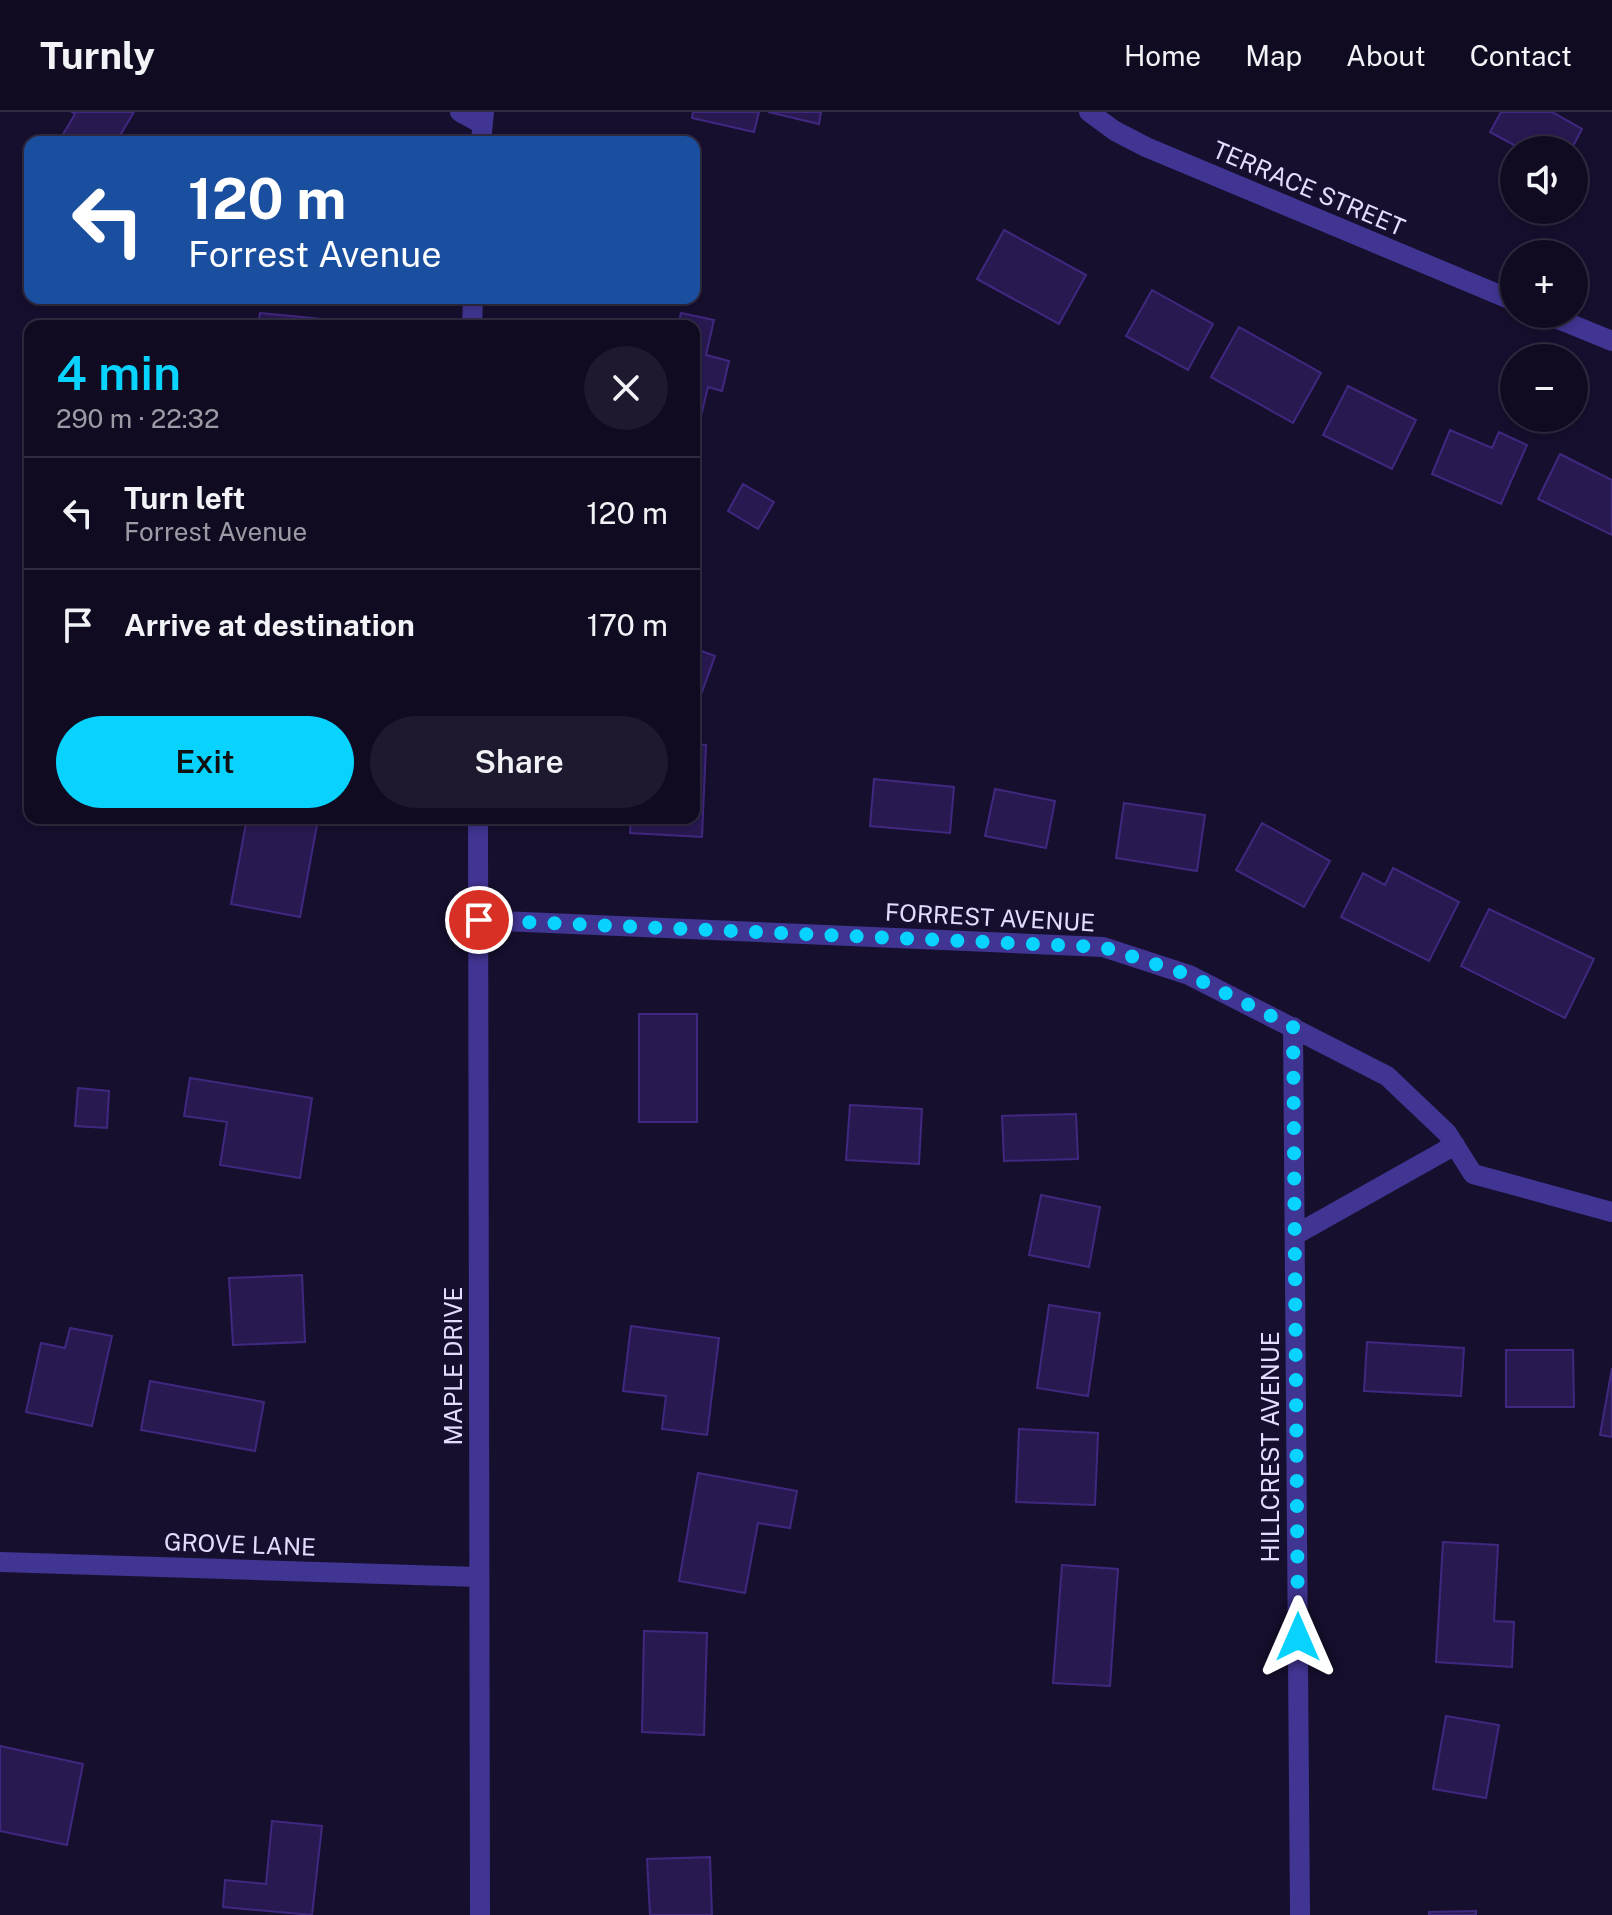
<!DOCTYPE html>
<html lang="en">
<head>
<meta charset="utf-8">
<style>
	body { margin:0; font-family:"Public Sans",sans-serif; background:#1e192f; color:#f1f3f6; height:100vh; display:flex; flex-direction:column; font-size:30px; white-space:nowrap }
	* { box-sizing:border-box; margin:0 }
	p { font-size:26px; color:#9c9ba5 }
	.icon { flex:none; width:44px; height:44px; fill:none; stroke:currentColor; stroke-width:2; stroke-linecap:round; stroke-linejoin:round }
	.map { position:relative; flex:1; overflow:hidden }
	.details { position:absolute; left:24px; top:208px; width:676px; height:504px; display:flex; flex-direction:column; background:#110b22; border-radius:16px; box-shadow:0 4px 12px #0003,0 0 0 2px #302b40 }
	.details>* { flex:none }
	.guide { position:absolute; left:24px; top:24px; width:676px; height:168px; border-radius:16px; box-shadow:0 4px 12px #0003,0 0 0 2px #302b40; background:#1a4fa0; color:#fff; overflow:hidden }
	.tools { position:absolute; left:1500px; top:24px; display:grid; gap:16px }
	.tools a { display:grid; place-items:center; width:88px; height:88px; border-radius:50%; background:#110b22; box-shadow:0 4px 12px #0003,0 0 0 2px #302b40; font-size:40px }
	.pin { position:absolute; display:grid; place-items:center; width:68px; height:68px; color:#fff; margin:-34px; border:4px solid #fff; border-radius:50%; box-shadow:0 2px 8px #0007 }
	.me { position:absolute; width:88px; margin:-44px; rotate:0deg; stroke-linejoin:round; filter:drop-shadow(0 0 6px #0008) }
	.turn { display:flex; align-items:center; gap:28px; height:168px; padding:0 32px; font-size:36px }
	.turn .icon { width:104px; height:104px; stroke-width:2.5 }
	.turn b { display:block; font-size:56px; line-height:68px }
	.round { display:grid; place-items:center; flex:none; width:84px; height:84px; border-radius:42px; background:#1e192f }
	.summary { display:flex; align-items:center; justify-content:space-between; height:136px; padding:0 32px }
	h1 { font-size:48px; font-weight:600; line-height:60px; color:#08d3ff }
	.button { display:flex; gap:16px; margin-top:auto; padding:16px 32px }
	.button a { flex:1; height:92px; border-radius:48px; background:#08d3ff; color:#111; font-size:32px; font-weight:600; line-height:92px; text-align:center }
	.button a+a { background:#1e192f; color:#f1f3f6 }
	ul { padding:0; list-style:none }
	li { display:flex; align-items:center; gap:24px; height:112px; padding:0 32px; border-top:2px solid #302b40 }
	li div { flex:1 }
	li b { display:block; font-size:30px }
	li em { font-style:normal }
	header { display:flex; align-items:center; gap:48px; box-sizing:border-box; height:112px; padding:0 40px; background:#110b22; border-bottom:2px solid #302b40 }
	header strong { font-size:38px }
	nav { display:flex; gap:44px; margin-inline-start:auto; font-size:28px }
	.map>svg:first-child { display:block }
	.building { fill:#291951; stroke:#402880; stroke-width:2 }
	.lines { fill:none; stroke-linecap:round; stroke-linejoin:round }
	.street { stroke:#403592; stroke-width:20 }
	.route { stroke:#08d3ff; stroke-width:14; stroke-dasharray:0 25.2 }
	.labels { text-anchor:middle; dominant-baseline:central; stroke-width:8; stroke-linejoin:round; paint-order:stroke }
	.street-label { font-size:24px; fill:#e3dcff; stroke:#170f2e }
</style>
</head>
<body>
<header>
<strong>Turnly</strong>
<nav><a>Home</a><a>Map</a><a>About</a><a>Contact</a></nav>
</header>
<div class="map">
<svg width="1612" height="1803" viewBox="0 0 1612 1803">
	<rect width="100%" height="100%" fill="#170f2e"/>
	<!-- building -->
	<path class="building" d="M72,0H134L116,30H61L59,29L75,2Z
		M693,0H759L754,20L692,6Z
		M768,0H821L819,12Z
		M1501,0H1552L1582,17L1571,38H1523L1490,20Z
		M1004,118L1086,163L1059,212L977,167Z
		M1152,178L1213,212L1188,258L1126,224Z
		M260,201L322,207V214H258Z
		M681,201L714,208L706,243L729,249L722,279L708,275L701,304L694,303V214H678Z
		M1239,215L1321,261L1293,311L1211,265Z
		M1348,274L1416,308L1392,357L1323,323Z
		M1450,318L1492,336L1499,320L1527,333L1501,392L1432,362Z
		M1560,342L1612,368V423L1538,387Z
		M743,372L774,390L758,417L728,399Z
		M694,536L715,544L694,602Z
		M694,632L706,633L702,725L630,721L631,706H694Z
		M874,667L954,675L950,721L870,714Z
		M995,677L1055,689L1046,736L985,724Z
		M1124,691L1205,703L1197,759L1116,746Z
		M247,706H283L317,713L300,805L231,792Z
		M1262,711L1330,749L1304,795L1236,758Z
		M1393,756L1459,790L1429,849L1341,805L1363,761L1385,773Z
		M1489,797L1594,847L1565,906L1461,854Z
		M639,902H697V1010H639Z
		M190,966L312,986L300,1066L220,1053L227,1010L184,1004Z
		M78,976L109,979L107,1016L75,1014Z
		M850,993L922,997L919,1052L846,1048Z
		M1076,1002L1078,1047L1004,1049L1002,1004Z
		M1041,1083L1100,1095L1089,1155L1029,1143Z
		M302,1163L305,1230L233,1233L229,1166Z
		M1049,1193L1100,1201L1088,1284L1037,1276Z
		M631,1214L719,1226L707,1323L662,1317L666,1284L623,1279Z
		M70,1216L112,1224L92,1314L26,1300L41,1231L65,1236Z
		M1367,1230L1464,1236L1461,1284L1364,1279Z
		M1506,1238H1573L1574,1295H1506Z
		M1612,1256V1325L1600,1323Z
		M150,1269L264,1290L255,1339L141,1318Z
		M1019,1317L1098,1321L1095,1393L1016,1390Z
		M698,1361L797,1379L790,1416L758,1411L745,1481L679,1469Z
		M1443,1430L1498,1433L1494,1509L1514,1510L1512,1555L1436,1550Z
		M1062,1453L1118,1457L1110,1574L1053,1571Z
		M644,1519L707,1521L704,1623L642,1620Z
		M1446,1604L1499,1613L1486,1686L1433,1677Z
		M0,1634L83,1652L67,1733L0,1719Z
		M272,1709L322,1714L312,1803L223,1795L225,1768L266,1772Z
		M710,1745L712,1803H650L647,1747Z
		M1476,1799V1803H1429V1800Z"/>
	<g class="lines">
		<!-- street -->
		<path class="street" d="M460,0L482,12
			M1089,0L1115,19L1146,35L1514,189
			M481,30L484,0
			M1546,202L1612,229
			M472,214L473,186
			M478,706L480,1803
			M479,808L1103,835L1189,863L1387,964L1447,1021L1473,1062L1612,1100
			M1293,915L1300,1803
			M1295,1123L1455,1033
			M0,1450L479,1465"/>
	</g>
	<g class="lines">
		<!-- route -->
		<path class="route" d="M479,808L1103,835L1189,863L1293,915L1298,1525"/>
	</g>
	<g class="labels">
		<!-- street labels -->
		<g class="street-label">
			<text transform="translate(1309 76) rotate(23)">TERRACE STREET</text>
			<text transform="translate(990 805) rotate(3)">FORREST AVENUE</text>
			<text transform="translate(453 1254) rotate(-90)">MAPLE DRIVE</text>
			<text transform="translate(1270 1335) rotate(-90)">HILLCREST AVENUE</text>
			<text transform="translate(240 1432) rotate(2)">GROVE LANE</text>
		</g>
	</g>
</svg>
<div class="tools">
<a><svg class="icon" aria-label="sound" viewBox="0 0 24 24"><path d="M4 9h4l5-4v14l-5-4H4zM17 9q2 3 0 6"/></svg></a>
<a>+</a>
<a>−</a>
</div>
<div class="pin" style="left:479px;top:808px;background:#d93025"><svg class="icon" aria-label="arrive" viewBox="0 0 24 24"><path d="M6 21V4h12l-3 4 3 4H6"/></svg></div>
<svg class="me" style="left:1298px;top:1525px" viewBox="-20 -20 40 40"><path d="M0-17L14 15 0 8-14 15z" fill="#08d3ff" stroke="#fff" stroke-width="4"/></svg>
<div class="guide">
<div class="turn"><svg class="icon" aria-label="left" viewBox="0 0 24 24"><path d="M17 20v-9H6M10 6l-5 5 5 5"/></svg><div><b>120 m</b>Forrest Avenue</div></div>
</div>
<section class="details">
<div class="summary"><div><h1>4 min</h1><p>290 m · 22:32</p></div><a class="round"><svg class="icon" aria-label="close" viewBox="0 0 24 24"><path d="M6 6l12 12M18 6L6 18"/></svg></a></div>
<ul>
<li><svg class="icon" aria-label="left" viewBox="0 0 24 24"><path d="M17 20v-9H6M10 6l-5 5 5 5"/></svg><div><b>Turn left</b><p>Forrest Avenue</p></div><em>120 m</em></li>
<li><svg class="icon" aria-label="arrive" viewBox="0 0 24 24"><path d="M6 21V4h12l-3 4 3 4H6"/></svg><div><b>Arrive at destination</b></div><em>170 m</em></li>
</ul>
<div class="button"><a>Exit</a><a>Share</a></div>
</section>
</div>
</body>
</html>
